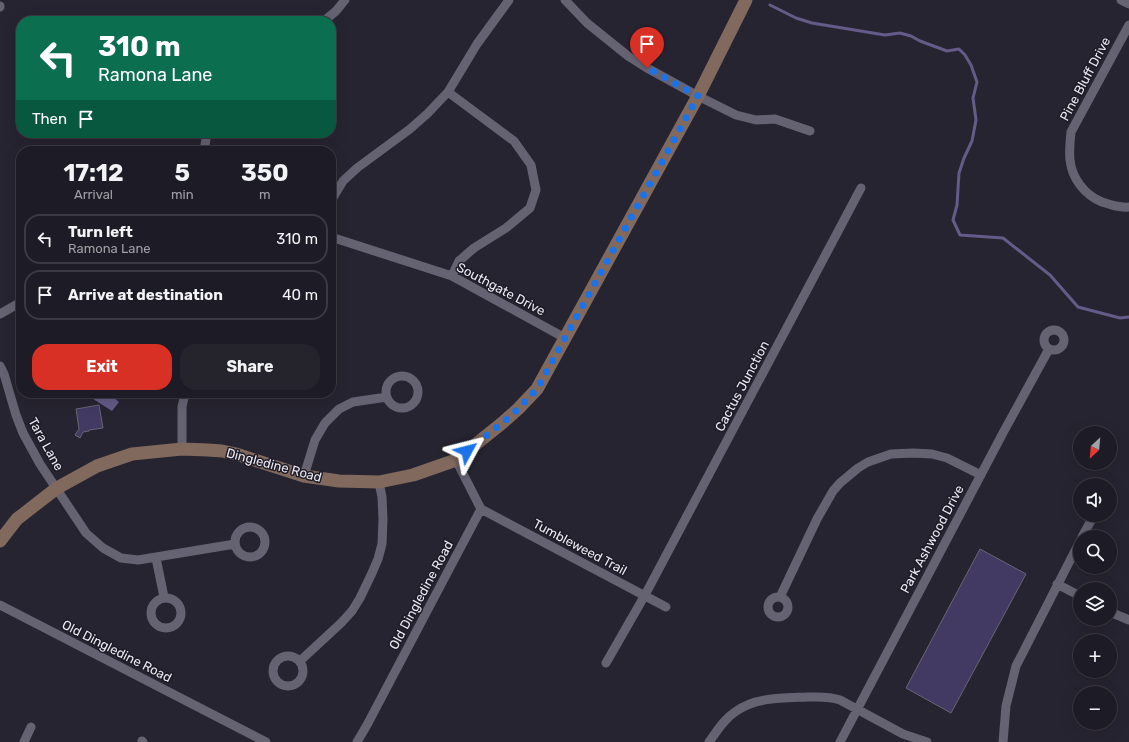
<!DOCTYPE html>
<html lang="en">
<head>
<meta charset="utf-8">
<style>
	body { margin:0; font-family:Rubik,sans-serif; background:#25242d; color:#f1f3f6; height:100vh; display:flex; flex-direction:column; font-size:15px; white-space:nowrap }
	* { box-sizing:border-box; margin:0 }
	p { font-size:13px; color:#a0a1a7 }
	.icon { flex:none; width:22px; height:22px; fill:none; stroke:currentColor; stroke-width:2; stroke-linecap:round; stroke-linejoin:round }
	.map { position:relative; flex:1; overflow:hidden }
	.sheet { position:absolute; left:16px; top:146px; width:320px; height:252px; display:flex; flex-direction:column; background:#1d1b25; border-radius:16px; box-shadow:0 4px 16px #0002,0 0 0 1px #3b3942 }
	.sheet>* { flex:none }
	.banner { position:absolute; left:16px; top:16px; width:320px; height:122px; border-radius:16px; box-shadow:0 4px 16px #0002,0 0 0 1px #3b3942; background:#0b6e4f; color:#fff; overflow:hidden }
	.needle { width:26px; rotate:206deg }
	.buttons { position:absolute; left:1073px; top:426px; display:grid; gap:8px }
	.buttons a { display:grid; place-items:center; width:44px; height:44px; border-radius:50%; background:#1d1b25; box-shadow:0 4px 16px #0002,0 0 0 1px #3b3942; font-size:20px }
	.pin { position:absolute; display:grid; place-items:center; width:34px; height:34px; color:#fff; margin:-41px -17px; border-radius:50% 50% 50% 0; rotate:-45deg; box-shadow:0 0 4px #0007 }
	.pin .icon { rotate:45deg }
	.me { position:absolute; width:44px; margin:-22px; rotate:52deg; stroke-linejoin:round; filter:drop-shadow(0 0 3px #0008) }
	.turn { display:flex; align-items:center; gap:14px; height:84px; padding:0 16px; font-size:18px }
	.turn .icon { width:52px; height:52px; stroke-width:2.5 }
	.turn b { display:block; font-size:28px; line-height:34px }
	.then { display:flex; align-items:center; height:38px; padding:0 16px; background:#0003; gap:8px; font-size:15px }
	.eta { display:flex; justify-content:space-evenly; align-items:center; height:68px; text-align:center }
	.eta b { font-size:24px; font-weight:700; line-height:28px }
	.button { display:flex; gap:8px; margin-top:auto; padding:8px 16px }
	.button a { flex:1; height:46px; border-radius:16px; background:#d93025; color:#fff; font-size:16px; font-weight:700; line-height:46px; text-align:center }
	.button a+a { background:#25242d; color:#f1f3f6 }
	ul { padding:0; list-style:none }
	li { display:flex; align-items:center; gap:12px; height:50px; margin:0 8px 6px; padding:0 8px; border:2px solid #3b3942; border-radius:16px }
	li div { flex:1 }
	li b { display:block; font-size:15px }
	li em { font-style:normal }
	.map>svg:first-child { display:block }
	.water { fill:#645b88 }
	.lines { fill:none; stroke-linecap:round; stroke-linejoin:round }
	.stream { stroke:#645b88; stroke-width:3 }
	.building { fill:#433a64; stroke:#686574 }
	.street { stroke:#656372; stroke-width:9 }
	.secondary { stroke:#81695d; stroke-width:13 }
	.route { stroke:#1a73e8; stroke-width:7; stroke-dasharray:0 12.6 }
	.labels { text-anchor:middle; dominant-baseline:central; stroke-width:3; stroke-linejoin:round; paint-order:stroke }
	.street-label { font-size:13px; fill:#eceaf3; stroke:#1d1b27 }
</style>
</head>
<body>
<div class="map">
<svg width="1129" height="742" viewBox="0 0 1129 742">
	<rect width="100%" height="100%" fill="#272431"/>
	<!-- water -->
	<path class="water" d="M93,393H113V397L119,402L112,411L90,397Z"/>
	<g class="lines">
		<!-- stream -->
		<path class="stream" d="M770,5L796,18L812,23L885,35L900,33L911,36L920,41L947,51L959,49L965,55L971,65L977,82L973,98L976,120L972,141L964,158L959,173L957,205L953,220L960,235L1003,238L1050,275L1078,307L1120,318L1129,317"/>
	</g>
	<!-- building -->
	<path class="building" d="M99,405L103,428L89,430V431L83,432L80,438L75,435L79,429L76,409Z
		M980,549L1026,574L951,713L906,688Z"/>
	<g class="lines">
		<!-- street -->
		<path class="street" d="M565,0L587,23L628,56L647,68L698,96L736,115L756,120L775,119L810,131
			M1121,0L1129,4
			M0,6V7
			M324,21L336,11L345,0
			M1129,25L1071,132C1070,142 1069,151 1070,160C1072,179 1085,195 1102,202C1111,205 1119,208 1129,207
			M448,92L514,141L531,165L536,190L530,208L506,228L474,248L459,261L452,276
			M204,151L207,133
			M331,201L343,181L357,168L410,129L427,114L448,92L477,44L509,0
			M331,237L452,276L565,338
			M0,314L21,302
			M1044 340a10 10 0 1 1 20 0a10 10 0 1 1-20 0Z
			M0,366L4,374L16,415L23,433L40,464L86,533L103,548L121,558L138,560L235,544
			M386 392a16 16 0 1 1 32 0a16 16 0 1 1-32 0Z
			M182,449V407L185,393
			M304,476L315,440L325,423L339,409L353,402L387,397
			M481,509L666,607
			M235 542a15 15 0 1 1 30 0a15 15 0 1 1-30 0Z
			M1082,537L1094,515
			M156,558L164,597
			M1057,584L1080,596
			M768 607a10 10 0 1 1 20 0a10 10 0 1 1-20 0Z
			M780,597L817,519L833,491L840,483L858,468L868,462L891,454L913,453L932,454L947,458L981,475
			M151 613a15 15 0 1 1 30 0a15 15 0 1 1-30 0Z
			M0,605L266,742
			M1110,612L1129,620
			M273 671a15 15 0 1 1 30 0a15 15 0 1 1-30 0Z
			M300,661L341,623L352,611L360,598L372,573L378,559L382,544L383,519L382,497L379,482
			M606,663L645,595L861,188
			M142,741L143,742
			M24,742L31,727
			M357,742L367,725L455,558L481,509L456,460
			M709,742C717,731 724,719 735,712C755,697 783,698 807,697C818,697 829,696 840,700L903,734L927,742
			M840,742L1004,431L1049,349
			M1003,742L1006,706L1016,666L1080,541"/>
		<!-- secondary -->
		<path class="secondary" d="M0,541L17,519L57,488L97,466L132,454L182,449L208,450L222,451L236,454L304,476L339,481L379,482L413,475L456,460L501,424L518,409L537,389L698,96L746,0"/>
	</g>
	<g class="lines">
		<!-- route -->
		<path class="route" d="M467,451L501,424L518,409L537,389L698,96L647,68"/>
	</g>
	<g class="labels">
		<!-- street labels -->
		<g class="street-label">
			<text transform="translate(1085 79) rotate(-62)">Pine Bluff Drive</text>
			<text transform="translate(501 289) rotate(28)">Southgate Drive</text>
			<text transform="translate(742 386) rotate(-62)">Cactus Junction</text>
			<text transform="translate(46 444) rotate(61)">Tara Lane</text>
			<text transform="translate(274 465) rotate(15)">Dingledine Road</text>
			<text transform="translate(932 539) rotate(-62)">Park Ashwood Drive</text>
			<text transform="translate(580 547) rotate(28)">Tumbleweed Trail</text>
			<text transform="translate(421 595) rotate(-62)">Old Dingledine Road</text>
			<text transform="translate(117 651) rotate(27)">Old Dingledine Road</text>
		</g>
	</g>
</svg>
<div class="buttons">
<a><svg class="needle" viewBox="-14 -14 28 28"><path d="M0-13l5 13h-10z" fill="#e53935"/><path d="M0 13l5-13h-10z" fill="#a0a1a7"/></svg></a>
<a><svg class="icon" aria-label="sound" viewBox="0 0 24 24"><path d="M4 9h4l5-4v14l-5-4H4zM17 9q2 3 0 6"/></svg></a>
<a><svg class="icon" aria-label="search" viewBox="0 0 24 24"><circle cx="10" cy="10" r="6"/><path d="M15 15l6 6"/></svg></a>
<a><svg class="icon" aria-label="layers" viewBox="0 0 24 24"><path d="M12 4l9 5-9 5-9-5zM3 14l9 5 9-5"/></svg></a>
<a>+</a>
<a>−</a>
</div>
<div class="pin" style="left:647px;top:68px;background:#d93025"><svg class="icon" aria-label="arrive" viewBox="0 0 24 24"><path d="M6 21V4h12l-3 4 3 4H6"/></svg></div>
<svg class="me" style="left:467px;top:451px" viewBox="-20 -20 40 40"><path d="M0-17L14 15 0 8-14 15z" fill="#1a73e8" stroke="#fff" stroke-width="4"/></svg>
<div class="banner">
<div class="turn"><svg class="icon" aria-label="left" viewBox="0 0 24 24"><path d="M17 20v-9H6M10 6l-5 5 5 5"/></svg><div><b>310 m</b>Ramona Lane</div></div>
<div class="then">Then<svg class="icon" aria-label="arrive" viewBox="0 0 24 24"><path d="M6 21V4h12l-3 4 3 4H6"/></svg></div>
</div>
<section class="sheet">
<div class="eta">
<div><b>17:12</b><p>Arrival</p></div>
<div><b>5</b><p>min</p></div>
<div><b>350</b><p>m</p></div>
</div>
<ul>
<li><svg class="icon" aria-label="left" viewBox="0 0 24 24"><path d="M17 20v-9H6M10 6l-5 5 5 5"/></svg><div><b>Turn left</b><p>Ramona Lane</p></div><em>310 m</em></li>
<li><svg class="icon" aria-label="arrive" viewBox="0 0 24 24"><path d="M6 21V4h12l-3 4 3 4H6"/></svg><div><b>Arrive at destination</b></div><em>40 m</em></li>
</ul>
<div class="button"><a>Exit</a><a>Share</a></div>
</section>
</div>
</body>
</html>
